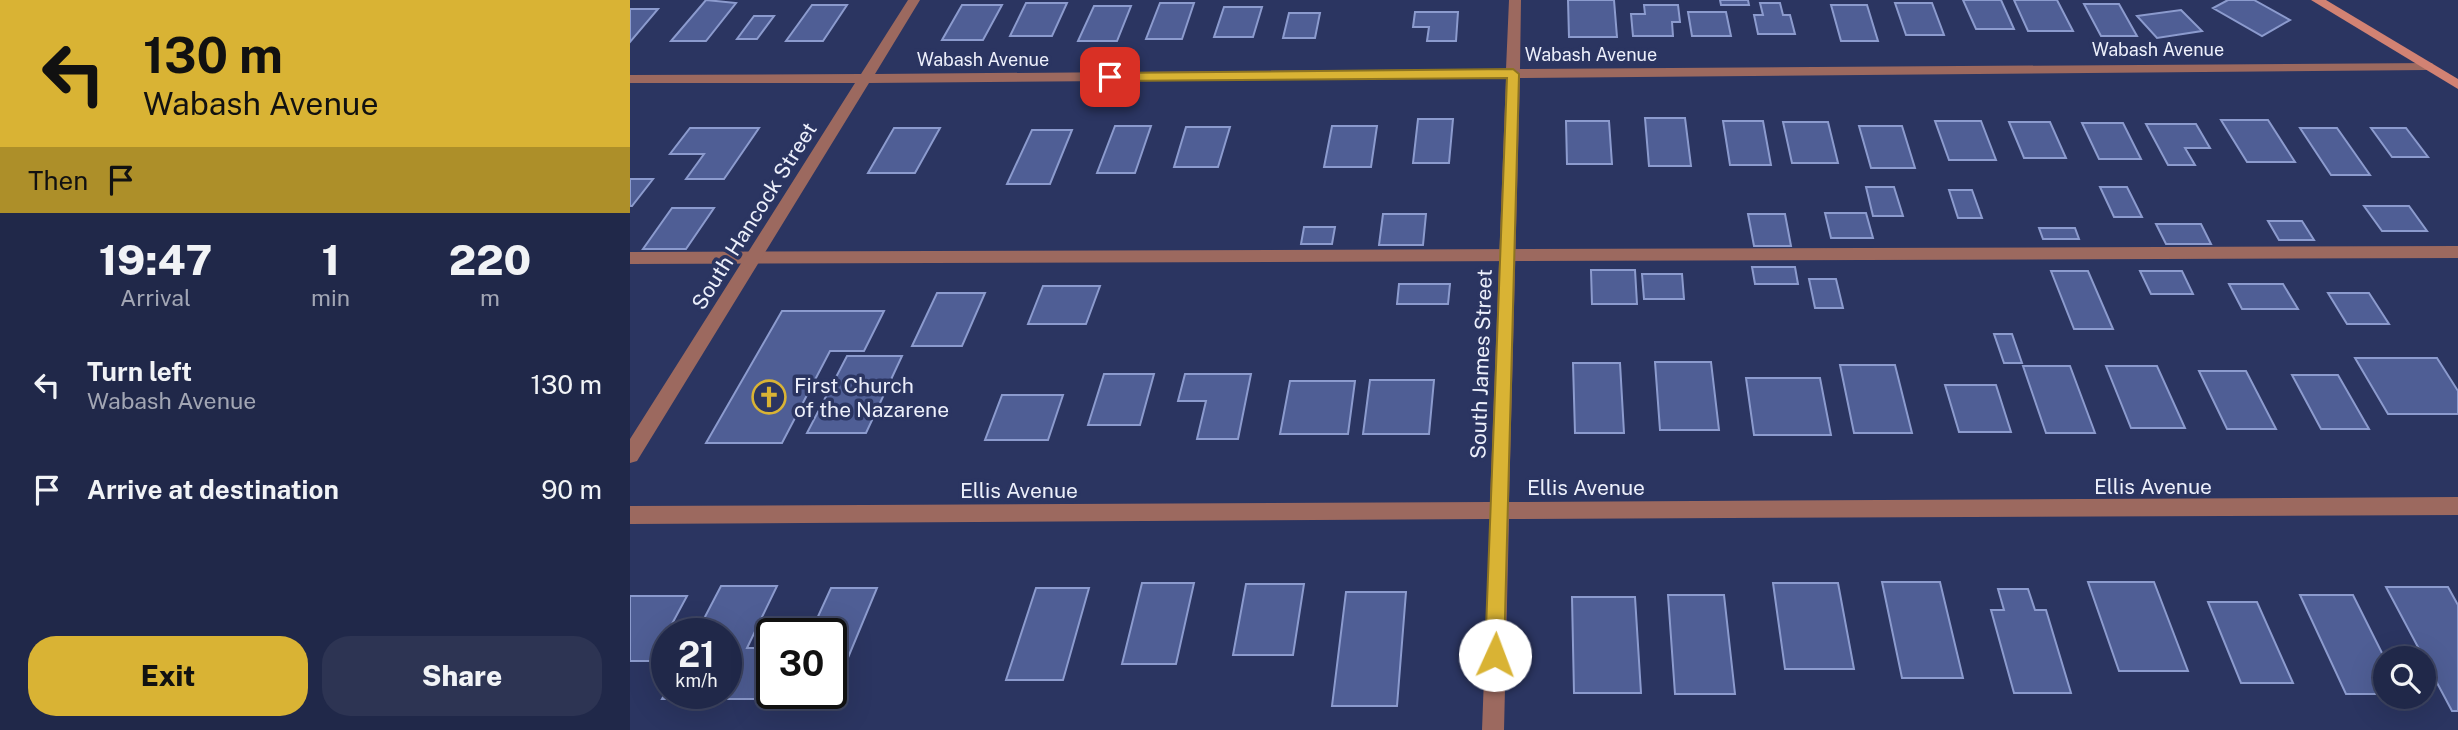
<!DOCTYPE html>
<html lang="en">
<head>
<meta charset="utf-8">
<style>
	body { margin:0; font-family:"Public Sans",sans-serif; background:#2d3453; color:#f1f3f6; height:100vh; display:flex; flex-direction:column; font-size:26px; white-space:nowrap }
	* { box-sizing:border-box; margin:0 }
	p { font-size:23px; color:#a2a6b4 }
	.icon { flex:none; width:38px; height:38px; fill:none; stroke:currentColor; stroke-width:2; stroke-linecap:round; stroke-linejoin:round }
	.map { position:relative; flex:1; overflow:hidden }
	.drawer { display:flex; flex-direction:column; background:#202849; width:630px }
	.drawer>* { flex:none }
	.banner { background:#d9b334; color:#111; overflow:hidden }
	.tools { position:absolute; left:1743px; top:646px; display:grid; gap:14px }
	.tools a { display:grid; place-items:center; width:63px; height:63px; border-radius:50%; background:#202849; box-shadow:0 7px 28px #0002,0 0 0 2px #3d4461; font-size:35px }
	.speed { position:absolute; left:21px; top:618px; display:flex; gap:14px; font-size:35px; font-weight:700; text-align:center }
	.speed>* { display:grid; place-content:center; width:91px; height:91px; border-radius:50%; background:#202849; box-shadow:0 7px 28px #0002,0 0 0 2px #3d4461; line-height:1 }
	.speed small { font-size:18px; font-weight:400 }
	.speed .limit { border:4px solid #111; border-radius:10px; background:#fff; color:#111 }
	.pin { position:absolute; display:grid; place-items:center; width:60px; height:60px; color:#fff; margin:-30px; border-radius:14px; box-shadow:0 4px 10px #0006 }
	.me { position:absolute; width:77px; margin:-38px; rotate:2deg; stroke-linejoin:round; filter:drop-shadow(0 0 5px #0008) }
	.turn { display:flex; align-items:center; gap:24px; height:147px; padding:0 28px; font-size:32px }
	.turn .icon { width:91px; height:91px; stroke-width:2.5 }
	.turn b { display:block; font-size:49px; line-height:60px }
	.then { display:flex; align-items:center; height:66px; padding:0 28px; background:#0003; gap:14px; font-size:26px }
	.eta { display:flex; justify-content:space-evenly; align-items:center; height:119px; text-align:center }
	.eta b { font-size:42px; font-weight:800; line-height:49px }
	.action { display:flex; gap:14px; margin-top:auto; padding:14px 28px }
	.action a { flex:1; height:80px; border-radius:28px; background:#d9b334; color:#111; font-size:28px; font-weight:800; line-height:80px; text-align:center }
	.action a+a { background:#2d3453; color:#f1f3f6 }
	ul { padding:0; list-style:none }
	li { display:flex; align-items:center; gap:21px; height:105px; padding:0 28px }
	li div { flex:1 }
	li b { display:block; font-size:26px }
	li em { font-style:normal }
	main { display:flex; flex:1; min-height:0 }
	.map>svg:first-child { display:block }
	.building { fill:#4f5e95; stroke:#8c9bce; stroke-width:2 }
	.lines { fill:none; stroke-linecap:round; stroke-linejoin:round }
	.service { fill:#9c695f; fill-rule:evenodd }
	.minor { fill:#9c695f; fill-rule:evenodd }
	.secondary { fill:#d28273; fill-rule:evenodd }
	.route { fill:#d9b334; stroke:#8d7422; stroke-width:2 }
	.labels { text-anchor:middle; dominant-baseline:central; stroke-width:7; stroke-linejoin:round; paint-order:stroke }
	.far-street-label { font-size:18px; fill:#eceffb; stroke:#2b3561 }
	.street-label { font-size:21px; fill:#eceffb; stroke:#2b3561 }
	.poi-label { font-size:21px; fill:#eceffb; stroke:#2b3561; text-anchor:start }
</style>
</head>
<body>
<main>
<section class="drawer">
<div class="banner">
<div class="turn"><svg class="icon" aria-label="left" viewBox="0 0 24 24"><path d="M17 20v-9H6M10 6l-5 5 5 5"/></svg><div><b>130 m</b>Wabash Avenue</div></div>
<div class="then">Then<svg class="icon" aria-label="arrive" viewBox="0 0 24 24"><path d="M6 21V4h12l-3 4 3 4H6"/></svg></div>
</div>
<div class="eta">
<div><b>19:47</b><p>Arrival</p></div>
<div><b>1</b><p>min</p></div>
<div><b>220</b><p>m</p></div>
</div>
<ul>
<li><svg class="icon" aria-label="left" viewBox="0 0 24 24"><path d="M17 20v-9H6M10 6l-5 5 5 5"/></svg><div><b>Turn left</b><p>Wabash Avenue</p></div><em>130 m</em></li>
<li><svg class="icon" aria-label="arrive" viewBox="0 0 24 24"><path d="M6 21V4h12l-3 4 3 4H6"/></svg><div><b>Arrive at destination</b></div><em>90 m</em></li>
</ul>
<div class="action"><a>Exit</a><a>Share</a></div>
</section>
<div class="map">
<svg width="1828" height="730" viewBox="0 0 1828 730">
	<rect width="100%" height="100%" fill="#2b3561"/>
	<!-- building -->
	<path class="building" d="M76,0L106,3L76,41H41Z
		M938,0H984L987,37H939Z
		M1090,0H1118L1119,5H1091Z
		M1333,0H1371L1384,29H1346Z
		M1384,0H1427L1443,31H1398Z
		M1598,0H1624L1660,20L1632,36L1583,8Z
		M396,3H437L422,36H380Z
		M530,3H564L552,39H516Z
		M1130,3H1150L1153,15H1160L1165,34H1128L1124,15H1133Z
		M1265,3H1302L1314,35H1276Z
		M1454,4H1489L1507,36H1471Z
		M182,5H217L193,41H156Z
		M332,5H372L353,40H312Z
		M1014,5H1048L1050,22H1042L1043,36H1003L1001,14H1015Z
		M1201,5H1237L1248,41H1211Z
		M464,6H501L487,41H448Z
		M594,7H632L623,37H584Z
		M0,9H28L0,42Z
		M1551,10L1572,31L1527,38L1507,16Z
		M785,12H828L826,41H797L799,27H783Z
		M1058,12H1096L1101,36H1062Z
		M659,13H690L685,38H653Z
		M124,16H144L127,39H107Z
		M1015,118H1055L1061,166H1019Z
		M788,119H823L819,163H783Z
		M1591,120H1638L1665,162H1617Z
		M936,121H979L982,164H937Z
		M1093,121H1133L1141,165H1100Z
		M1305,121H1351L1366,160H1319Z
		M1153,122H1198L1208,163H1162Z
		M1379,122H1420L1436,158H1394Z
		M1452,123H1493L1511,159H1469Z
		M1516,124H1566L1580,148H1555L1565,165H1538Z
		M485,126H521L505,173H467Z
		M702,126H747L741,167H694Z
		M1229,126H1272L1285,168H1241Z
		M556,127H600L588,167H544Z
		M60,128H129L94,179H56L74,154H40Z
		M264,128H310L285,173H238Z
		M1670,128H1707L1740,175H1701Z
		M1741,128H1776L1798,157H1762Z
		M402,130H442L420,184H377Z
		M0,179H23L2,206H0Z
		M1236,187H1264L1273,216H1243Z
		M1470,187H1497L1512,217H1484Z
		M1319,190H1342L1352,218H1328Z
		M1734,206H1779L1797,231H1752Z
		M42,208H84L56,249H13Z
		M1195,213H1236L1243,238H1201Z
		M753,214H796L793,245H749Z
		M1118,214H1155L1161,246H1124Z
		M1638,221H1672L1684,240H1649Z
		M1526,224H1571L1581,244H1536Z
		M674,227H705L702,244H671Z
		M1409,228H1445L1449,239H1413Z
		M1122,267H1165L1168,284H1125Z
		M961,270H1005L1007,304H962Z
		M1421,271H1458L1483,329H1444Z
		M1510,271H1552L1563,294H1521Z
		M1012,274H1052L1054,299H1014Z
		M1179,279H1206L1213,308H1185Z
		M769,284H820L818,304H767Z
		M1599,284H1653L1668,309H1612Z
		M413,286H470L456,324H398Z
		M307,293H355L332,346H282Z
		M1698,293H1739L1759,324H1717Z
		M152,311H254L234,351H200L152,443H76Z
		M1364,334H1382L1392,363H1374Z
		M217,356H272L236,433H177Z
		M1725,358H1807L1828,391V414H1758Z
		M1025,362H1081L1089,430H1030Z
		M943,363H990L994,433H945Z
		M1210,365H1265L1282,433H1224Z
		M1393,366H1440L1465,433H1416Z
		M1476,366H1527L1555,428H1501Z
		M1569,371H1616L1646,429H1597Z
		M474,374H524L510,425H458Z
		M555,374H621L608,439H567L576,401H548Z
		M1662,375H1708L1739,429H1691Z
		M1116,378H1190L1201,435H1124Z
		M740,380H804L799,434H733Z
		M660,381H725L718,434H650Z
		M1315,385H1366L1381,432H1329Z
		M372,395H433L418,440H355Z
		M1252,582H1310L1333,678H1272Z
		M1458,582H1524L1558,671H1489Z
		M512,583H564L546,664H492Z
		M1143,583H1208L1224,669H1155Z
		M616,584H674L663,655H603Z
		M91,586H147L117,648H142V670L128,699H32L37,690V693H96V634H66Z
		M1756,587H1818L1828,605V711H1822Z
		M201,588H247L215,665H201V634H180Z
		M406,588H459L433,680H376Z
		M1368,589H1398L1405,610H1416L1441,693H1384L1361,610H1374Z
		M716,592H776L767,706H702Z
		M1038,595H1094L1105,694H1045Z
		M1670,595H1723L1755,659V694H1716Z
		M0,596H57L22,661H0Z
		M942,597H1005L1011,693H944Z
		M1578,602H1627L1663,683H1611Z"/>
	<g class="lines">
		<!-- service -->
		<path class="service" d="M1828,246V258L0,264V252Z"/>
		<!-- minor -->
		<path class="minor" d="M278,0H290L245,74L876,69L879,0H891L890,69L1802,63L1804,66L1797,70L890,78L879,502L1828,497V515L879,519L874,730H852L860,519L0,524V506L860,502L876,78L239,83L7,461L0,463V439L225,83H0V75L231,74Z"/>
		<!-- secondary -->
		<path class="secondary" d="M1681,0H1696L1828,79V89Z"/>
	</g>
	<!-- route -->
	<path class="route" d="M883,69L889,74L874,655L872,662L865,664L858,662L855,655L877,78L480,81L473,77L480,73Z"/>
	<!-- icons -->
	<defs>
		<symbol id="church-ring" viewBox="-11 -11 22 22"><circle r="9.5" fill="#2b3561" stroke="#d9b334" stroke-width="1.5"/><path d="M-1.2-6h2.4v3.5h3.3v2.4h-3.3V6h-2.4V-.1h-3.3v-2.4h3.3Z" fill="#d9b334"/></symbol>
	</defs>
	<g fill-rule="evenodd">
		<use href="#church-ring" x="120" y="378" width="38" height="38"/>
	</g>
	<g class="labels">
		<!-- far-street labels -->
		<g class="far-street-label">
			<text x="1528" y="49">Wabash Avenue</text>
			<text x="961" y="54">Wabash Avenue</text>
			<text x="353" y="59">Wabash Avenue</text>
		</g>
		<!-- street labels -->
		<g class="street-label">
			<text transform="translate(124 216) rotate(-58)">South Hancock Street</text>
			<text transform="translate(851 364) rotate(-88)">South James Street</text>
			<text x="1523" y="486">Ellis Avenue</text>
			<text x="956" y="487">Ellis Avenue</text>
			<text x="389" y="490">Ellis Avenue</text>
		</g>
		<!-- poi labels -->
		<g class="poi-label">
			<text x="164" y="385">First Church<tspan x="164" dy="24">of the Nazarene</tspan></text>
		</g>
	</g>
</svg>
<div class="tools">
<a><svg class="icon" aria-label="search" viewBox="0 0 24 24"><circle cx="10" cy="10" r="6"/><path d="M15 15l6 6"/></svg></a>
</div>
<div class="speed"><div>21<small>km/h</small></div><div class="limit">30</div></div>
<div class="pin" style="left:480px;top:77px;background:#d93025"><svg class="icon" aria-label="arrive" viewBox="0 0 24 24"><path d="M6 21V4h12l-3 4 3 4H6"/></svg></div>
<svg class="me" style="left:865px;top:655px" viewBox="-20 -20 40 40"><circle r="19" fill="#fff"/><path d="M0-13L10 11 0 6-10 11z" fill="#d9b334"/></svg>
</div>
</main>
</body>
</html>
